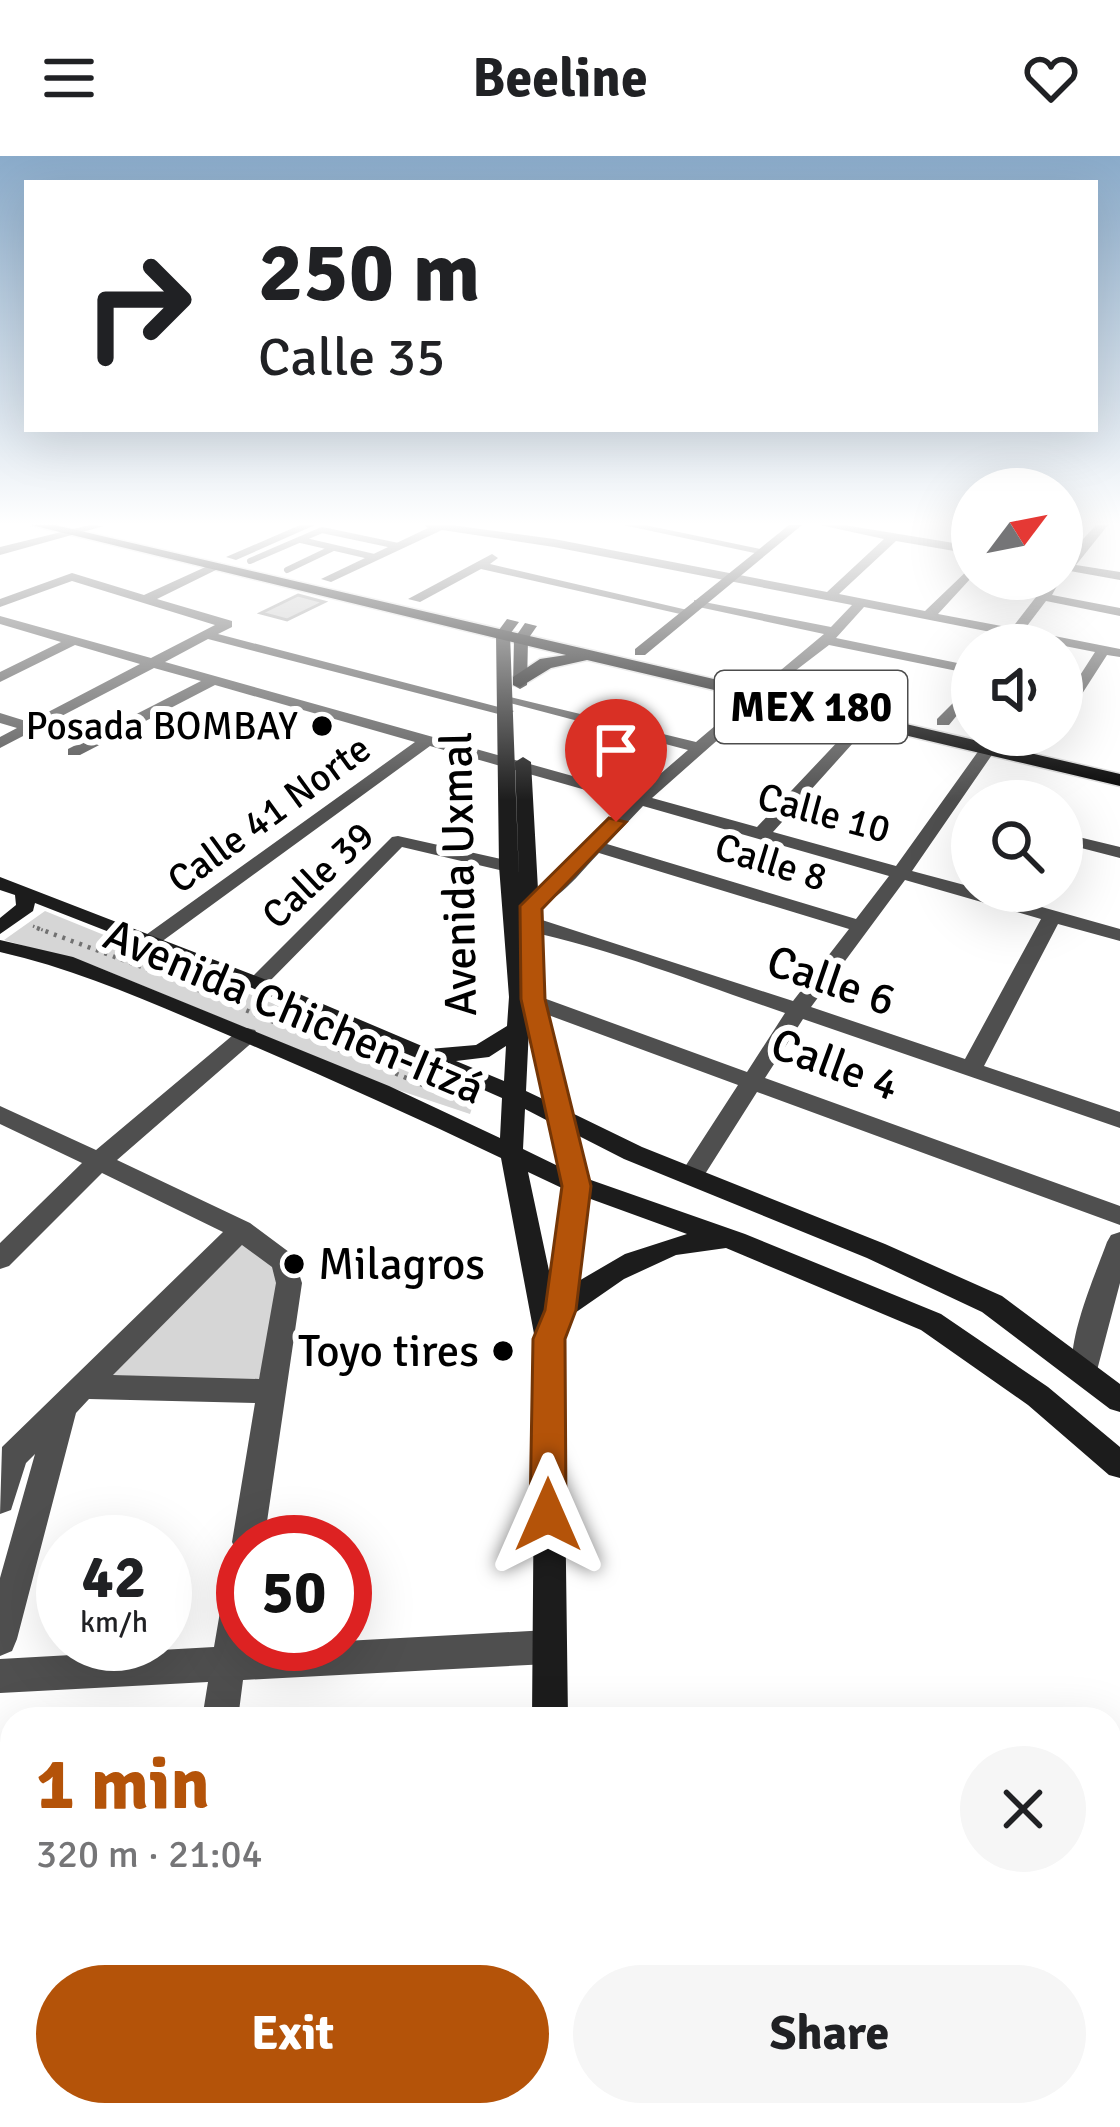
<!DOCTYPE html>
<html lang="en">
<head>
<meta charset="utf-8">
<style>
	body { margin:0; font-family:Signika,sans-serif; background:#f6f6f6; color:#202124; height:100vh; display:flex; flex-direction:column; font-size:45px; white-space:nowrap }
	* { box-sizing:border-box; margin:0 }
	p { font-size:39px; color:#757577 }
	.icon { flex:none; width:66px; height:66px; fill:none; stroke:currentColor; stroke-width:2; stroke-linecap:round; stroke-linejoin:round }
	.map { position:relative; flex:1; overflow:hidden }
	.sheet { position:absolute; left:0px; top:1551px; width:1122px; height:420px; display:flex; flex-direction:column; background:#fff; border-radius:36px 36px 0 0; box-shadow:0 12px 48px #0002 }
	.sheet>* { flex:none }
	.hud { position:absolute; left:24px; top:24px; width:1074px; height:252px; border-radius:0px; box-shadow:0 12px 48px #0002; background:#fff; color:#202124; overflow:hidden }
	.needle { width:78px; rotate:58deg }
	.fabs { position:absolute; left:951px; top:312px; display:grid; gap:24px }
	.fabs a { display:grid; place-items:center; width:132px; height:132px; border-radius:50%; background:#fff; box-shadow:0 12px 48px #0002; font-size:60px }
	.speed { position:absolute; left:36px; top:1359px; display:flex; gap:24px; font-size:60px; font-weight:700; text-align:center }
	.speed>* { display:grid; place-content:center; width:156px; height:156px; border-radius:50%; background:#fff; box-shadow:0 12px 48px #0002; line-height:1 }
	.speed small { font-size:30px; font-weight:400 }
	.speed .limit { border:18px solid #d22; background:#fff; color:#111 }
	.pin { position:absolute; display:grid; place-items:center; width:102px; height:102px; color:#fff; margin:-123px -51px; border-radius:50% 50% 50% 0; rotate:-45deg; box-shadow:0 0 12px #0007 }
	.pin .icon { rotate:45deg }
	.me { position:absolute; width:132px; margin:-66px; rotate:0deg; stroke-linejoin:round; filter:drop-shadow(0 0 9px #0008) }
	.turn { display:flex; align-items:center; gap:42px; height:252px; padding:0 36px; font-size:54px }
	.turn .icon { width:156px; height:156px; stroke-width:2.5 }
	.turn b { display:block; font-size:84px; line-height:102px }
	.round { display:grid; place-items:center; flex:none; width:126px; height:126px; border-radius:63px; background:#f6f6f6 }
	.headline { display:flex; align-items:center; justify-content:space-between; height:204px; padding:0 36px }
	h1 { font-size:72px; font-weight:700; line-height:90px; color:#b45309 }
	.action { display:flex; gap:24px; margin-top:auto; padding:24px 36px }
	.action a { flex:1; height:138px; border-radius:72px; background:#b45309; color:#fff; font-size:48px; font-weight:700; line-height:138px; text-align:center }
	.action a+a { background:#f6f6f6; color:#202124 }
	header { display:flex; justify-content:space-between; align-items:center; height:156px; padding:0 36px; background:#fff; font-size:54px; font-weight:700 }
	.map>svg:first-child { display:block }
	.green { fill:#d6d6d6 }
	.building { fill:#bfbfbf; stroke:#939393; stroke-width:3 }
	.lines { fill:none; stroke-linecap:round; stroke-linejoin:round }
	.primary-casing { stroke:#dbdbdb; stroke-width:3 }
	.path-far1 { stroke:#717171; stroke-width:3; stroke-dasharray:1.5 3; stroke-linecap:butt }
	.path { stroke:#717171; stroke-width:4.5; stroke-dasharray:3 6; stroke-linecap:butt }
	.lane-far1 { stroke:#4f4f4f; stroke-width:6 }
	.lane { stroke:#4f4f4f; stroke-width:20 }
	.street { fill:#4f4f4f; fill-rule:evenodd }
	.secondary { fill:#1c1c1c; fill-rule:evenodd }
	.primary { fill:#000; fill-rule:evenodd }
	.route { fill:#b45309; stroke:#753606; stroke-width:3 }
	.poi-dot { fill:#000; stroke:#fff; stroke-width:4.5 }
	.labels { text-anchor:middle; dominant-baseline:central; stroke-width:12; stroke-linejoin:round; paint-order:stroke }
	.far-poi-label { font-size:39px; fill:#000; stroke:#fff; text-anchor:end }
	.far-street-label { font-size:39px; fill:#000; stroke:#fff }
	.shield { fill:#fff; stroke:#4c4c4c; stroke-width:3 }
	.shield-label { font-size:42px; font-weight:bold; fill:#000 }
	.street-label { font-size:45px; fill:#000; stroke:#fff }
	.poi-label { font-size:45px; fill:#000; stroke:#fff; text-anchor:start }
</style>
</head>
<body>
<header><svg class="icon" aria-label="menu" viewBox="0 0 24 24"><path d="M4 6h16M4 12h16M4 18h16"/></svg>Beeline<svg class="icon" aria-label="heart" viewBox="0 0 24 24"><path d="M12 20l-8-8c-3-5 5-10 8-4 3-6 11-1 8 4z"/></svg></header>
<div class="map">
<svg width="1120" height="1971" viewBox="0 0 1120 1971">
	<rect width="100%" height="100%" fill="#fff"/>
	<!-- green -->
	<path class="green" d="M45,755L279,850L475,943L470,958L389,931L95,810L4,784Z
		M246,1085L272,1102L281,1129L258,1227L112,1219Z"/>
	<!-- building -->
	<path class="building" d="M298,439L324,446L287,464L261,457Z"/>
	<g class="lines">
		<defs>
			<path id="primary" d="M31,369H55L1120,618V630L587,504L551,512L520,531L513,529V521L540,503L566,499Z"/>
		</defs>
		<!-- primary casing -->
		<use href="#primary" class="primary-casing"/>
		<!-- path-far1 -->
		<path class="path-far1" d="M33,770L45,775"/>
		<!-- path -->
		<path class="path" d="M37,772L158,817L456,943"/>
		<!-- lane-far1 -->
		<path class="lane-far1" d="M301,384L374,401
			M250,405L322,374L398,390
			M287,414L333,392"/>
		<!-- lane -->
		<path class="lane" d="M603,1563H681"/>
		<!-- street -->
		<path class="street" d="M90,369L104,370L0,399V391Z
			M300,369H315L236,404L226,401Z
			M424,369H451L554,383L827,436L884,383L820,369H844L972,390V398L896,385L839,438L925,455L972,410V421L938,458L1012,472L1050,423L1062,421L1052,439L1120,452V460L1046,445L1024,474L1120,493V501L1107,499L1080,541L1075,542L1068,538L1095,496L1019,481L1013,489H1001L1006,479L864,451L836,482L972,510V518L829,489L774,531L767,527L769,524L824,478L694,450V444L831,471L852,449L554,391L442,374L331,426L321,423L428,372Z
			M623,369H645L770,395L764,399Z
			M1096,369H1108L1076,409L1120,416V424L1070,415L1062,421V406Z
			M492,398L498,402L490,408L696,456L689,460L481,413L420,446L408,443Z
			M212,408L222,411L157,443L232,465V471L218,478L514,555L506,560L208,483L165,506L637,638L688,594L502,545V539L696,586L755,536H765V542L652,642L757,671L861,561H871V567L773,676L896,710L982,590H994L996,593L912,715L972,731V735H985L1120,773V785L1058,768L984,910L1120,956V972L803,863L765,922L1120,1050V1069L757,936L700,1026H682L679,1020L738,929L513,846L509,841L513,836H527L747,916L785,857C694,826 602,789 508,771L505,767L515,761L539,763L793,845L849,773L599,697C571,726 550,760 506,753V745L537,739L586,685L628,646L430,590L157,789H143V781L415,586L215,529L80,599H68V593L201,525L154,512L0,592V581L17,572L0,567V557L29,566L140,508L75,489L0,526V516L61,486L0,468V460L151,502L215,469L72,425L0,451V443L72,417L144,439ZM643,650L889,720L856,763L607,688ZM905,724L1041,763L965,903L811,851Z
			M972,528V541L949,569H937V563Z
			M1062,677L1120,691V702L1062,687Z
			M398,680L515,706L517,710L508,716L402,691L264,831H250L247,827L250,823L392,681Z
			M247,872L255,874L258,879L255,884L117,1004L250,1067L293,1099L302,1127L264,1386H243V1399L237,1397L232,1386L255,1247L89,1243L76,1257L17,1483L12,1495L0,1500V1422L35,1298L26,1307L11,1354L0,1358L2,1291L223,1076L102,1017L9,1110L0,1113V1087L82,1007L0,968V950L96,994L239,874ZM242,1089L272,1111L276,1127L259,1223L113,1219Z
			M1120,1076V1127L1095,1222L1085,1226L1075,1222C1062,1193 1096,1117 1107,1086L1111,1079Z
			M243,1400V1488L248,1490L345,1488V1485L548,1474L560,1479L565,1491L560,1503L548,1508L243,1524L238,1563H202L208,1526L0,1537V1503L214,1491L227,1415L231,1404Z
			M0,1768H12V1808H0Z"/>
		<!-- secondary -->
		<path class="secondary" d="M789,369H802L645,499H635V493Z
			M507,463L519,466L510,478L519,723L515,606L523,601L531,606L544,843L572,957L642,991L885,1088L1002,1140L1120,1228V1256L1110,1253L982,1156L867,1102L624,1003L577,979L588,1023L745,1078L941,1158L1048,1231L1120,1291V1322L1109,1319L1028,1249L921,1174L726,1092L676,1099L624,1123L572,1159L563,1183L568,1563H532L535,1183L501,1002C407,957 312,915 216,874C145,844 75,813 0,796V784L73,801L389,930L500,982L502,942L250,831L35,747L33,755L0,778V762L16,749L15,739L0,734V721L264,823L429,893L476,889L507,870L509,841L499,710L496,478ZM529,872L545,944L526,935ZM506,890L504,925L456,905L489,901ZM525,953L550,966L560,1011L523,993ZM528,1016L564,1033L551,1124ZM588,1042L687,1078L625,1098L577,1126Z
			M525,467L537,470L528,483L527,529L520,533L513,529L514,483Z
			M542,1959H586V1971H542Z"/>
		<!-- primary -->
		<use href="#primary" class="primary"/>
	</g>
	<!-- sky -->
	<linearGradient id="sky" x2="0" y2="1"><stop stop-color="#8aabca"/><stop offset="0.57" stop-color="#fff"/><stop offset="1" stop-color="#fff" stop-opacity="0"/></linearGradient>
	<rect width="1120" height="645" fill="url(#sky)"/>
	<!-- route -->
	<path class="route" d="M609,662L626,666L542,753L545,843L591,1030L576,1154L565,1183L566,1359L561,1371L548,1376L536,1371L530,1359L533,1183L545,1154L562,1030L521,843L520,750Z"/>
	<!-- markers -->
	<g class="poi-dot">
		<circle cx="322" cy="570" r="12"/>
		<circle cx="294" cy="1108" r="12"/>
		<circle cx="503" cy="1195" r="12"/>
	</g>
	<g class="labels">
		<!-- far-poi labels -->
		<g class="far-poi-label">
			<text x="298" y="570">Posada BOMBAY</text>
		</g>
		<!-- far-street labels -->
		<g class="far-street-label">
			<text transform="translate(824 657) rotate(15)">Calle 10</text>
			<text transform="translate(269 658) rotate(-36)">Calle 41 Norte</text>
			<text transform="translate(771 706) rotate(17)">Calle 8</text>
			<text transform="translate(318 719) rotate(-43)">Calle 39</text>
		</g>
		<!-- shield labels -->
		<rect class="shield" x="715" y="515" width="192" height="72" rx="9"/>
		<g class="shield-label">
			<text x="811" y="551">MEX 180</text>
		</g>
		<!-- street labels -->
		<g class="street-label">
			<text transform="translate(459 718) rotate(-91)">Avenida Uxmal</text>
			<text transform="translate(831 825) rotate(19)">Calle 6</text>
			<text transform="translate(294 856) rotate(23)">Avenida Chichen-Itzá</text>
			<text transform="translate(835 909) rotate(20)">Calle 4</text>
		</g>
		<!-- poi labels -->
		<g class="poi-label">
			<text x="318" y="1108">Milagros</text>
			<text x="479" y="1195" text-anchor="end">Toyo tires</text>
		</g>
	</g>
</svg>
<div class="fabs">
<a><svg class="needle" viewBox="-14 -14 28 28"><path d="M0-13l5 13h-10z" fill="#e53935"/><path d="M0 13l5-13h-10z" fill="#757577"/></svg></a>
<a><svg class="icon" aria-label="sound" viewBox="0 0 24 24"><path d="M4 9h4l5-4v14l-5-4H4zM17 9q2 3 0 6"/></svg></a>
<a><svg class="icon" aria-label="search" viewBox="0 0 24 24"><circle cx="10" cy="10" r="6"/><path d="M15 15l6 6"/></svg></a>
</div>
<div class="speed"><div>42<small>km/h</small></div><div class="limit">50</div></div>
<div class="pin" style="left:616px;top:666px;background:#d93025"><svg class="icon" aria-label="arrive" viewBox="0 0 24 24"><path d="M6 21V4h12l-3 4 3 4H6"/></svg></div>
<svg class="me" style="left:548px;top:1359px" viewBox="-20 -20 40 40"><path d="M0-17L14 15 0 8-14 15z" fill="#b45309" stroke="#fff" stroke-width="4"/></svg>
<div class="hud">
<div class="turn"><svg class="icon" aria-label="right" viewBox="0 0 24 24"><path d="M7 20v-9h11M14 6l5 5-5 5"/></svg><div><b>250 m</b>Calle 35</div></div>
</div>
<section class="sheet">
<div class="headline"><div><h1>1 min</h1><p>320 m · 21:04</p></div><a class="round"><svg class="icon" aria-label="close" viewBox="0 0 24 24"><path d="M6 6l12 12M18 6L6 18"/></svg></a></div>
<div class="action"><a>Exit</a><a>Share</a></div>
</section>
</div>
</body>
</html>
